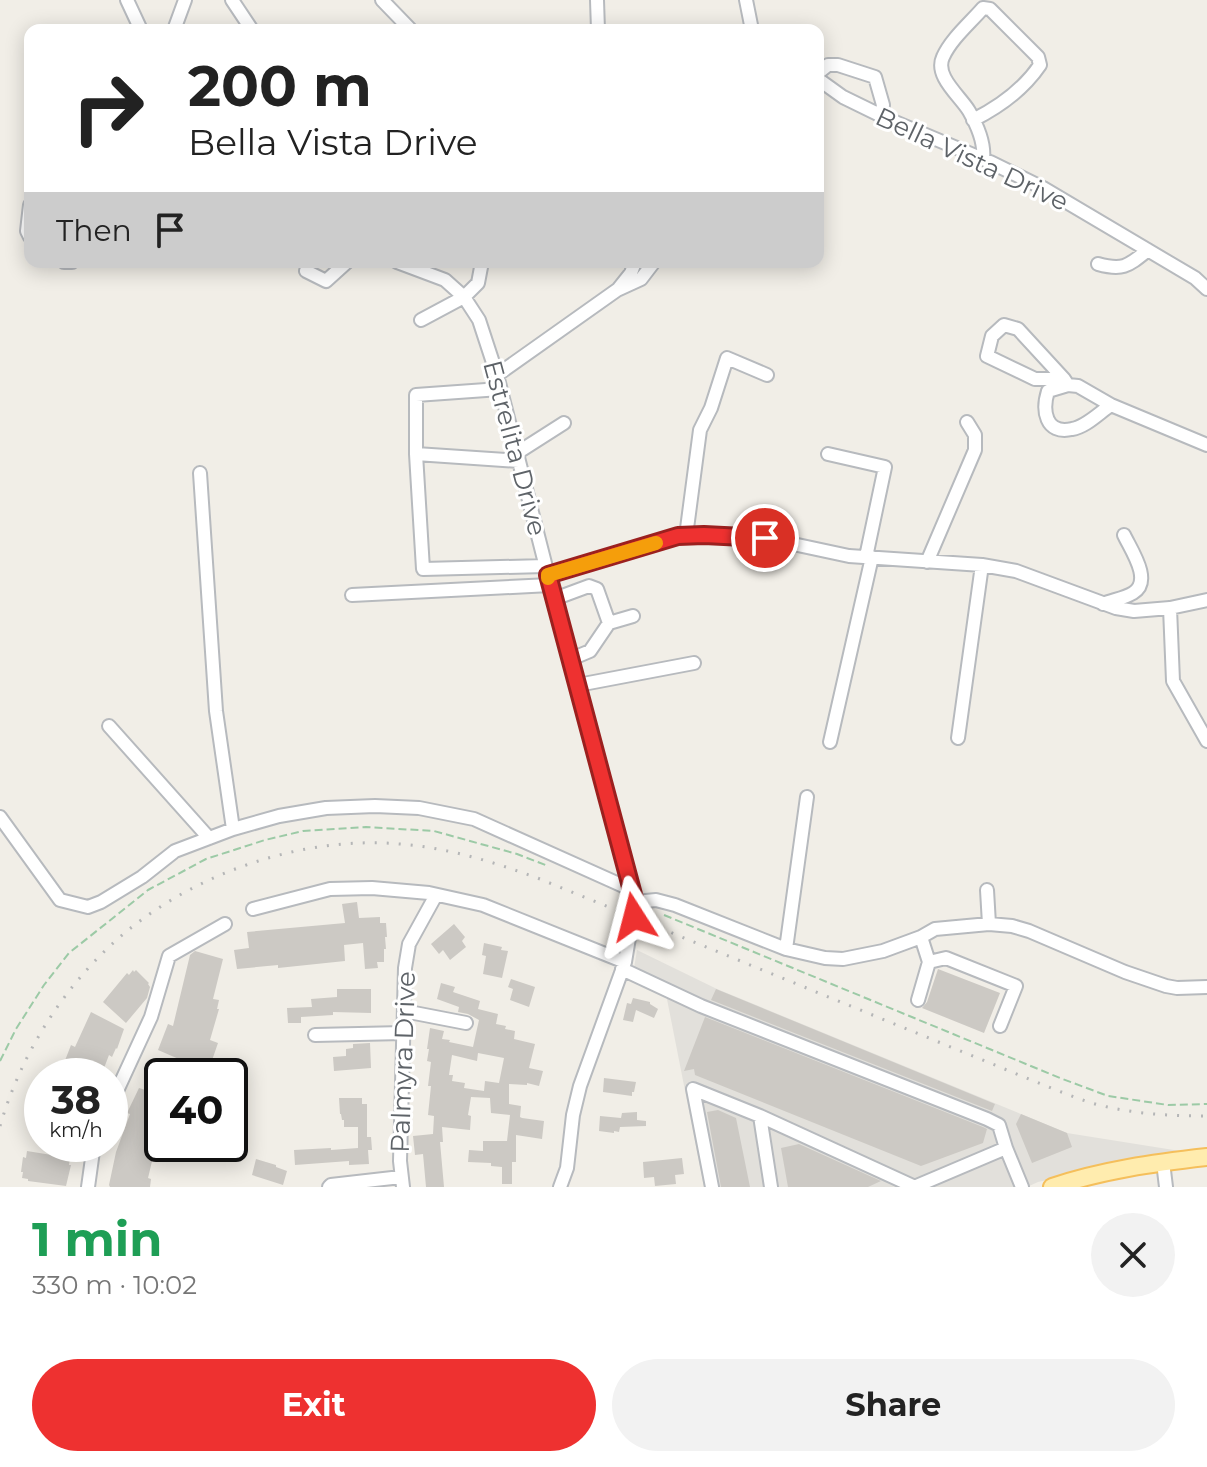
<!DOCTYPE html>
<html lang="en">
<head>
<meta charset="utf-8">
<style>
	body { margin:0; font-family:Montserrat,sans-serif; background:#f2f2f2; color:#222; height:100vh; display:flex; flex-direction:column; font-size:30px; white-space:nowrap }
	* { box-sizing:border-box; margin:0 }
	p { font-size:26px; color:#767676 }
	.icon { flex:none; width:44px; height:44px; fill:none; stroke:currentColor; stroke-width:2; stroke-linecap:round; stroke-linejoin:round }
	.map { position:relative; height:1187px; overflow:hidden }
	.side { display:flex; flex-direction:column; background:#fff; flex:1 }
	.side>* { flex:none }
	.banner { position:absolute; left:24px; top:24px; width:800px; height:244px; border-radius:16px; box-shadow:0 4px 20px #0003; background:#fff; color:#222; overflow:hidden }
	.speed { position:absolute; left:24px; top:1058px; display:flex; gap:16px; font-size:40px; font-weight:700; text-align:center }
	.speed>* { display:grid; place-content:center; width:104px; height:104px; border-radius:50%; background:#fff; box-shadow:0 4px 20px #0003; line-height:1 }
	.speed small { font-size:20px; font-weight:400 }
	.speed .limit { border:4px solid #111; border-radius:12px; background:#fff; color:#111 }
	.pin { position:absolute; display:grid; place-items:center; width:68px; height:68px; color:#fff; margin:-34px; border:4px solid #fff; border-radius:50%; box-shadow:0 2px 8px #0007 }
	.me { position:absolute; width:88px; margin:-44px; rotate:351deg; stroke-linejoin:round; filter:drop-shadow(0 0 6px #0008) }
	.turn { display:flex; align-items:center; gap:28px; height:168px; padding:0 32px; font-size:36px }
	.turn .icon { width:104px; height:104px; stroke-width:2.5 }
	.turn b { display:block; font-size:56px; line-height:68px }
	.then { display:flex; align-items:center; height:76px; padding:0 32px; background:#0003; gap:16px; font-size:30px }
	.round { display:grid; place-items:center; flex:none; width:84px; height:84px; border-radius:42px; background:#f2f2f2 }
	.overview { display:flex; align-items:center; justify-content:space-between; height:136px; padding:0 32px }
	h1 { font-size:48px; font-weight:700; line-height:60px; color:#1e9e55 }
	.cta { display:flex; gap:16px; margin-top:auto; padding:16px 32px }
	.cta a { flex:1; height:92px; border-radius:48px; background:#ee3130; color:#fff; font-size:32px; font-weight:700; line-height:92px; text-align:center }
	.cta a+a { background:#f2f2f2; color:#222 }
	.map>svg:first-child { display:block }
	.industrial { fill:#e2e0db }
	.building { fill:#ccc9c4; fill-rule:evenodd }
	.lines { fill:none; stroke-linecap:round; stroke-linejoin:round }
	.minor-casing { stroke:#b7babe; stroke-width:16 }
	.major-casing { stroke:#f5bf5b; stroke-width:20 }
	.path { stroke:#9ccaa6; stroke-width:2; stroke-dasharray:8 4; stroke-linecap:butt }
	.minor { stroke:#fff; stroke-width:12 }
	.major { stroke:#ffecae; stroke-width:16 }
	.rail { stroke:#b5b6b7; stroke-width:3; stroke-dasharray:2 10; stroke-linecap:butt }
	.route-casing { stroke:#9b201f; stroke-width:20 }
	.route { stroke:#ee3130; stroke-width:14 }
	.slow { stroke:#f59e0b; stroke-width:14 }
	.labels { text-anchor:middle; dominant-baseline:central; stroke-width:6; stroke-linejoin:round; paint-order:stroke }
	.street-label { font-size:26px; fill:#5e6368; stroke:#fff }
</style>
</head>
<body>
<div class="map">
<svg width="1207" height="1187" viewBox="0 0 1207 1187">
	<rect width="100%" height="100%" fill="#f1eee7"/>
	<!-- industrial -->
	<path class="industrial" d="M637,950L717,989L1067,1133L1180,1151L1038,1182L1027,1187H704L665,989L633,974Z"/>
	<!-- building -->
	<path class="building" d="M357,902L359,918L380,917V923H386L387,937H385L386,949H384V962H377L378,968L365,969L363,943L344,945L345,961L278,968V965L237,969L234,950L249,948L247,932L345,923L342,904Z
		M454,924L465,937L462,941L466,947L450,960L443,950L439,954L431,944Z
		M484,943L502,947L501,950L508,951L502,978L483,974L486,956L482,955Z
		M195,951L223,959L213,999L219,1000L217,1009H219L210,1040L218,1043L209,1069L195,1066L158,1050L168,1024L173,1026L190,955Z
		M938,969L1000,993L984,1033L922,1008L927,1002Z
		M133,970L134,972L136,970L149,983L148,984L150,987L147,998L126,1023L103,1002L127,973L129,975Z
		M511,979L535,987L529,1007L510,1000L513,989L508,987Z
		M441,983L455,987L453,992L480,1001L478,1009L498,1014L496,1024L506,1026L505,1029L515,1031L514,1039L535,1044L529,1068L543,1071L539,1086L527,1083V1085L509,1084V1104L521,1106L520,1117L522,1118L544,1121L542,1139L516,1135V1162H512V1184H502V1167L491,1166V1163L468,1162L469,1150L483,1151V1141H507L510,1115L491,1113L490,1098L471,1097L468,1115L471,1116L470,1130L442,1127L443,1142H440L444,1187H426L423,1154L415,1155L413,1136L433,1134L434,1116L428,1115L431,1086H428L431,1062L427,1061L429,1049H427L430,1028L444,1031L442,1039L450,1040L449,1042L473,1047L479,1020L468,1014L458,1012L459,1007L437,999ZM478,1053L504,1058L499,1083L485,1081L484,1091L464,1088L465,1083L452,1081L453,1075H449L452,1055L477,1061Z
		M337,989H371V1013L333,1012V1015L301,1017V1023H288L287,1008L312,1007L311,999L337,997Z
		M716,989L995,1104L992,1111L711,1000Z
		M633,998L650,1002V1004L658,1009L654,1018L636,1010L633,1022L623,1020L627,1003L631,1004Z
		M91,1012L124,1029L117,1049L116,1048L112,1057L109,1055L101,1076H59L71,1045L75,1047Z
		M705,1017L983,1127L987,1129L983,1143L921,1166L695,1075L694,1069L684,1071Z
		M370,1043L371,1068L334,1071L333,1057L346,1056V1049L353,1048V1044Z
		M604,1078L636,1082L634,1092H632V1096L603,1092Z
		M162,1079V1141L156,1158L153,1157L148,1178L151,1179L150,1187H110L109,1185L116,1152L130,1114L127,1113L139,1088L155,1093Z
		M339,1098H362V1104H367V1137H371L372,1150H368L369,1164L349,1165V1161L295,1165L294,1150L331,1148V1150L358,1148V1127H344V1120H342L341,1114H340Z
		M718,1110L736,1118L750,1187H721L707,1112Z
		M637,1112V1120L646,1121V1126L620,1127L619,1132L614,1131V1133L599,1131L600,1116L621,1118L622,1113Z
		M1021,1114L1067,1133L1072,1147L1032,1163L1016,1124Z
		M799,1144L881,1181L868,1187H788L781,1148Z
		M27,1151L70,1158L69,1165H71L66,1186L28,1181V1179L22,1178L23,1172H21L23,1157L26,1158Z
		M682,1158L684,1174L675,1175L676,1184L655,1186L654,1177L644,1178L643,1162Z
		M256,1159L276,1165V1167L287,1171L283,1185L252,1175Z"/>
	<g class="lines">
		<defs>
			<path id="minor" d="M127,0L141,30
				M232,0L252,30
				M382,0L411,30
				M597,0L598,30
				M746,0L752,30
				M174,30L185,0
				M818,73L828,65H838L875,77L883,105L881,116
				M818,79L843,97L888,119L990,162L1043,188L1195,278L1207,289
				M973,120C999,107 1023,90 1040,65L1038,57L990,9L983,8C970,23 951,39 943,57C934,76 960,96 969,111C977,125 985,143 983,159
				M30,205L27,231L30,237
				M64,262H72
				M397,262L445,280L464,297L479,320L497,375L548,575L635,902L625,962L580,1086L573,1115L567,1168L560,1187
				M1098,264C1123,271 1128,266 1148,250
				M306,271L326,281L347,262
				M619,288L631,273L635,262
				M421,320L464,297L478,283L482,262
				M497,375L617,290L641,279L654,262
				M1064,379H1035L987,356L992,336L1004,325L1018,329L1064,379L1068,385
				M500,389L416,395V454L423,569L545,566
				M1111,405C1100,412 1086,427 1072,429C1045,435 1042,410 1048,391L1068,385L1078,386L1111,405L1207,445
				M517,453L564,423
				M416,454L519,461
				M828,454L885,467L866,557
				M200,473L216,711L233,829
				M686,536L700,430L711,408L727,358L767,375
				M927,562L975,450V435L967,422
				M548,575L678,536L704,535L765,538L849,556L982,565L1016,571L1116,608L1134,611L1170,608L1207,600
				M352,595L550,585
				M554,599L589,586L597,589L609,623
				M1103,604C1113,600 1125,598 1133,593C1153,581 1131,550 1124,535
				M1170,608L1173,681L1207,741
				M571,659L590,651L609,623L633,616
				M578,685L694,663
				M109,726L209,838
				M958,738L982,565
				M830,742L872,557
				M0,817L60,900L88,907L101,902L142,877L175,851L233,829L279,816L326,808L375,806L419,808L474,819L630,889
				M987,890L989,924
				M635,902L656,900L675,905L786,949L825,958L843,959L883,951L921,937L935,929L989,924L1012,926L1029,931L1125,972L1166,986L1177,988L1207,987
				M253,909L330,889L372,888L429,893L483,905L625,962
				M786,949L807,797
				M929,962L946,958L1016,986L1000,1026
				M622,969L701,1006L987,1119L999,1125L1006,1148L914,1187
				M918,1000L929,962L921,937
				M404,1011L466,1023
				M315,1035L403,1033
				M110,1106L151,1017L169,956L225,924
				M760,1116L915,1187
				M1006,1148L1022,1187
				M1163,1162L1166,1187
				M88,1187L94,1144
				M329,1187L331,1185L401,1177
				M403,1187L400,1161L405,968L409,944L436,895
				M712,1187L693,1089L760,1116L771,1187"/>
			<path id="major" d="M1052,1187C1103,1170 1154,1163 1207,1157"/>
		</defs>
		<!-- minor casing -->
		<use href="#minor" class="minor-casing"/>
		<!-- major casing -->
		<use href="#major" class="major-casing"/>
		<!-- path -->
		<path class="path" d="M664,915L1060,1078L1108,1096L1168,1105L1207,1104
			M0,1061L16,1029L44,985L69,953L148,890L206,859L265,840L303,831L366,827L434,831L517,854L548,866"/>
		<!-- minor -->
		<use href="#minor" class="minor"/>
		<!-- major -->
		<use href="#major" class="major"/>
		<!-- rail -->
		<path class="rail" d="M0,1126C20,1058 58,995 110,946C183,877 298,835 400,844C449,848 494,862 540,879L1051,1088C1067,1094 1083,1101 1099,1105C1135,1114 1170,1116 1207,1116"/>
	</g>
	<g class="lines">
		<defs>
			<path id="route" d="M634,917L635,902L548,575L678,536L704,535L765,538"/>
		</defs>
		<!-- route casing -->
		<use href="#route" class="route-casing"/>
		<!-- route -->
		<use href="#route" class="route"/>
		<!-- slow -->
		<path class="slow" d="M548,578V575L656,543"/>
	</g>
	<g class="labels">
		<!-- street labels -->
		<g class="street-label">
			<text transform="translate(972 159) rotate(25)">Bella Vista Drive</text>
			<text transform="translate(515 448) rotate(75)">Estrelita Drive</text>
			<text transform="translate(403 1062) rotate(-88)">Palmyra Drive</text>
		</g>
	</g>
</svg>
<div class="speed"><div>38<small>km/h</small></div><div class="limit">40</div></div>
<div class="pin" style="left:765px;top:538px;background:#d93025"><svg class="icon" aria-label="arrive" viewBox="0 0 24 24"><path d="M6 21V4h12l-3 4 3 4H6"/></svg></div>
<svg class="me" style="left:634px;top:917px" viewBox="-20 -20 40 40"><path d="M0-17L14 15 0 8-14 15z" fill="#ee3130" stroke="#fff" stroke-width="4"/></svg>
<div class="banner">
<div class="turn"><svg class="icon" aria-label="right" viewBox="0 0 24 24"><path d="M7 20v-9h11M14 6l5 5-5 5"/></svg><div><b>200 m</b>Bella Vista Drive</div></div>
<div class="then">Then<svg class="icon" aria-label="arrive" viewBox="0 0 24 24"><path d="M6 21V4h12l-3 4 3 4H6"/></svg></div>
</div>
</div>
<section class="side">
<div class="overview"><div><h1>1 min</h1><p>330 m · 10:02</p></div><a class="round"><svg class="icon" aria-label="close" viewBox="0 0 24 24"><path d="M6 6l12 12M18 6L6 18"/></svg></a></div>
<div class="cta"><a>Exit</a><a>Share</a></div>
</section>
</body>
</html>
